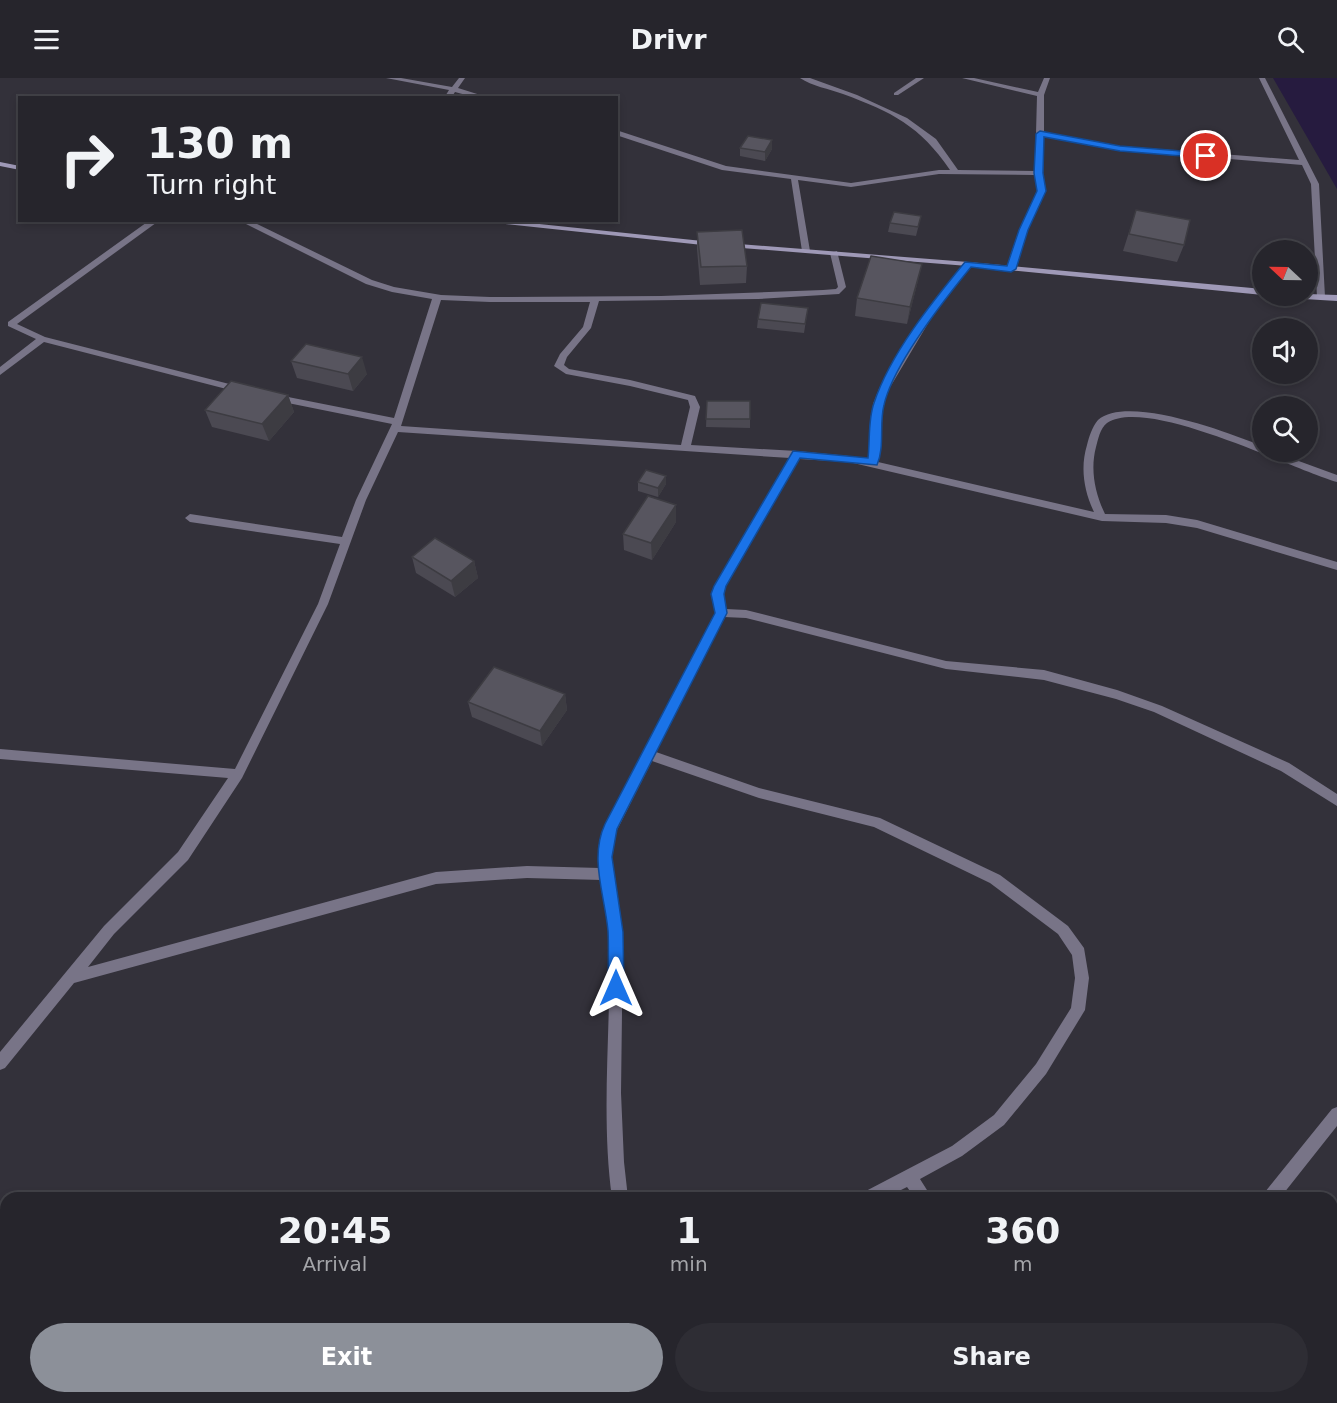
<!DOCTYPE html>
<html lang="en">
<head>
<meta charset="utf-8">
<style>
	body { margin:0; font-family:"DejaVu Sans",sans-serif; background:#2e2d34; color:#f1f3f6; height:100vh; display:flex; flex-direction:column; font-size:22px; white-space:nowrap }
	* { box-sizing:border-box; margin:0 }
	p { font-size:20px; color:#a4a5a9 }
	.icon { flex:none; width:33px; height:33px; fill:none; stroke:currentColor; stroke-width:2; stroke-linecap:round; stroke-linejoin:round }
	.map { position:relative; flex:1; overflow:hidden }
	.sheet { position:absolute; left:0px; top:1114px; width:1338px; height:212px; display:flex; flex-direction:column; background:#26252c; border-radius:18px 18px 0 0; box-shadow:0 3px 9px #0003,0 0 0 2px #424248 }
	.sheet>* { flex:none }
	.top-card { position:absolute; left:18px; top:18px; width:600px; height:126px; border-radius:0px; box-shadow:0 3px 9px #0003,0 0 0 2px #424248; background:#26252c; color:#f1f3f6; overflow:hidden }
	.needle { width:39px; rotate:292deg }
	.controls { position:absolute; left:1252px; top:162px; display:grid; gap:12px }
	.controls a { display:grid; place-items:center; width:66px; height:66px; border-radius:50%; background:#26252c; box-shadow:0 3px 9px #0003,0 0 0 2px #424248; font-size:30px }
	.pin { position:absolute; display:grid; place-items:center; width:51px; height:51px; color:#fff; margin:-26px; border:3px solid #fff; border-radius:50%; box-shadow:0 2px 6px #0007 }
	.me { position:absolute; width:66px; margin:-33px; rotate:0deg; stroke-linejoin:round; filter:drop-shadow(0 0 4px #0008) }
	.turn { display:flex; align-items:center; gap:21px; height:126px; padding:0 30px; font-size:27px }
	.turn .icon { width:78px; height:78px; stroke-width:2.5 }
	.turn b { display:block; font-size:42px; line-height:51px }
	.eta { display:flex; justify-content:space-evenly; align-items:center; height:102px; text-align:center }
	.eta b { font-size:36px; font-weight:700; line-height:42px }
	.cta { display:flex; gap:12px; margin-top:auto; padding:12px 30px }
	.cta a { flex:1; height:69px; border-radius:36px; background:#8c9099; color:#fff; font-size:24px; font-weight:700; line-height:69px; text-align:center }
	.cta a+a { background:#2e2d34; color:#f1f3f6 }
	header { display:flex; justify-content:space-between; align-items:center; height:78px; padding:0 30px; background:#26252c; font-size:27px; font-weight:700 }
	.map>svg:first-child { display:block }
	.water { fill:#261b3f }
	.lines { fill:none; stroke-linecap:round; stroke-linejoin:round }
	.lane { fill:#787487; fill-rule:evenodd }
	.street { fill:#787487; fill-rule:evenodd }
	.secondary { fill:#9f99b7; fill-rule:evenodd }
	.wall { fill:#4b4952 }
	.shaded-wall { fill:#3d3c42 }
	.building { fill:#57555f; stroke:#3d3c42; stroke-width:1.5 }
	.route { fill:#1a73e8; stroke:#114b97; stroke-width:1.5 }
</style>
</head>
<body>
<header><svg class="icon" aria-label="menu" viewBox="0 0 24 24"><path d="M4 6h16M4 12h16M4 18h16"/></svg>Drivr<svg class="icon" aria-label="search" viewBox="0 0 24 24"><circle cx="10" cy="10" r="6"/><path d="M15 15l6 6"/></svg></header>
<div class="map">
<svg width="1337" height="1325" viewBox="0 0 1337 1325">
	<rect width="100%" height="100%" fill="#33313a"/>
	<!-- water -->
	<path class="water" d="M1273,0H1337V111Z"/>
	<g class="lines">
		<!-- lane -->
		<path class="lane" d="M916,0H924L898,17H894V15Z"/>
		<!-- street -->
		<path class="street" d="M386,0H401L452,9L459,0H465L458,10L490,20H477L455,14L451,20H444L449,12Z
			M800,0H810L857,17L907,40L936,61L958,92L1035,93L1037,18L962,0H974L1038,14L1044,0H1050L1044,17V54L1120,68L1299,82L1259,0H1265L1319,106L1325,219L1321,222L1317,219L1311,106L1302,87L1120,72L1044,59L1043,95L1045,113L1028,152L1015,191L1011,193L1007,191L1020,152L1037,113L1035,97L939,96L851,109L798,102L810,173L806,175L802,173L791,101L722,92L616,57V52L726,88L851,105L939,92H950C920,48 892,34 843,16C829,11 812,8 800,0Z
			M150,142H160L17,246L45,259L245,310V314L242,315L44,264L0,297V289L36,261L8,248V244Z
			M238,142H249L372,202L394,209L441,217L490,219L661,218L823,212L836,211L838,209L830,175L837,173L846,209L839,216L758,221L599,223L591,250L567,279L564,287L569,291L630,302L695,318L700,329L691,367L797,373L849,378L868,382L873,326L879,311L928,231L965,184H971V188L936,232L889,311L883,326L878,384L1094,434C1084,413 1080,390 1087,367C1089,359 1092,349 1098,342C1126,317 1221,352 1252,364L1263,368V374H1274L1337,397V404C1291,391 1148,318 1107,345C1100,350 1098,362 1096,369C1090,392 1095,415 1105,436L1166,437L1197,442L1337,484V492L1197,450L1166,445L1102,443L849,384L799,381L725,508L723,516L726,531L746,532L946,583L1044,592L1117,612L1162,628L1289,685L1337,716V728L1281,693L1154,634L1116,621L1044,602L946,591L746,540L724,539L656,674L759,710L880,740L1000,797L1068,848L1084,870L1089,900L1085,932L1046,996L1004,1047L962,1078L920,1101L932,1120H915L907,1109L885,1120H862L864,1114L952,1068L994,1037L1036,986L1071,930L1075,900L1072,877L1058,856L990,805L874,749L759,720L652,683L617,752L612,765L611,779L623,854L621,1015L624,1084L628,1120H612C600,1033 612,944 609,856C609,838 604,819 602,802L527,800L436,806L74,905L5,990L0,992V974L104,848L178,774L228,700L0,681V671L235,691L318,526L340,466L190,444L185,440L190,436L342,459L356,422L392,346L273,322L268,319L273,316L394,340L432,221L392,214L366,206ZM441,222L490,224H590L583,249L560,276L554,288L566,296L630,308L688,322L690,329L681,367L401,348ZM398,354L790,380L715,508L713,516L716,535L605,751L600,765V790L527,788L436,794L88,889L114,856L188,782L242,700L328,526L366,422Z
			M1337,1029V1048L1280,1120H1263L1265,1114L1332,1031Z
			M0,1196L6,1198V1216L0,1214Z
			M653,1320H671L673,1325H655Z
			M1057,1320H1077L1079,1325H1059Z
			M1106,1320H1126L1124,1325H1104Z"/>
		<!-- secondary -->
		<path class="secondary" d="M0,84L20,88V92L0,88Z
			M468,142H501L712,164L716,166L712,168Z
			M726,165L968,184L1263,211V217L968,188L729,169H726Z
			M1308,216L1337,217V223L1304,221L1300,218H1308Z"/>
	</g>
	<!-- wall -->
	<path class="wall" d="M772,62V71L765,83L740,78V70Z
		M1136,132L1184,167L1177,184L1123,173Z
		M890,145L919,146L916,158L888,154Z
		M697,154L747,188L746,205L700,207L697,171Z
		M922,186L907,246L855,238L857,220Z
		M808,230L804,255L757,250L758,241Z
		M291,283L367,296L353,313L297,300Z
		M288,317L294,334L269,363L212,349L205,332Z
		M707,323L750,341V350L706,349Z
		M638,404L666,406L658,419L638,413Z
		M676,444L652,482L624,472L623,456Z
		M412,479L474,483L478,500L455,519L416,495Z
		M565,616L567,632L542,668L472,639L468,624Z"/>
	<!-- shaded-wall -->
	<path class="shaded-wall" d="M772,62V71L765,83V74Z
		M922,186L918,203L907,246L910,229Z
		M362,279L367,296L353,313L348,296Z
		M288,317L294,334L269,363L262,346Z
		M666,398V406L658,419V410Z
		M676,427V444L652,482L651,465Z
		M474,483L478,500L455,519L451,503Z
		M565,616L567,632L542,668L540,653Z
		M443,1320H455L444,1325H432Z
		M525,1320H529L530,1325H527Z"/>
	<!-- building -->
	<path class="building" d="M748,58L772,62L765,74L740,70Z
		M1136,132L1190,142L1184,167L1129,156Z
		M894,134L921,138L918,149L890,145Z
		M742,152L747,188L701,189L697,154Z
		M871,178L922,186L910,229L857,220Z
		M761,225L808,230L805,246L758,241Z
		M306,266L362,279L348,296L291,283Z
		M231,303L288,317L262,346L205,332Z
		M707,323H750V341H706Z
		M646,392L666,398L658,410L638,404Z
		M648,418L676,427L651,465L623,456Z
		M435,460L474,483L451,503L412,479Z
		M494,589L565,616L540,653L468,624Z
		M423,1320H443L432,1325H424Z
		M469,1320H525L527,1325H466L470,1323Z"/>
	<!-- route -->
	<path class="route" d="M1040,53L1120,68L1206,75L1210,78L1206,80L1120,73L1044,59L1043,95L1046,113L1028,152L1016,191L1011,194L971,189C944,222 893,287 884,327C879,346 885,369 877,387L800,380L726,508L724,516L727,535L617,751L612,779L623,854L624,910L622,915L616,918L611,915L608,910C608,891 609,872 608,853C605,818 589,780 605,746L715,535L711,516L714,508L793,373L868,380C870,363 868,341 874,325C890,276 932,224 965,184L1007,188L1019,152L1037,113L1034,95L1036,56Z"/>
</svg>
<div class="controls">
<a><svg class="needle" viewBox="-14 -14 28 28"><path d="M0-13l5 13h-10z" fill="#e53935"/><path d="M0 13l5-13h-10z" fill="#a4a5a9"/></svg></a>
<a><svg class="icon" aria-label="sound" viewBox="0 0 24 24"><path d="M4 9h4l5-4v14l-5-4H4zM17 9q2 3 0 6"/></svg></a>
<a><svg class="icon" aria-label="search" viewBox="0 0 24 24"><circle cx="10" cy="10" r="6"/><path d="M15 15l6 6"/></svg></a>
</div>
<div class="pin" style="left:1206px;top:78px;background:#d93025"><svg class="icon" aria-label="arrive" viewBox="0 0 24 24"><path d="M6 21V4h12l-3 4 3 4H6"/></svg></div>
<svg class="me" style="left:616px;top:910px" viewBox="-20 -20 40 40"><path d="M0-17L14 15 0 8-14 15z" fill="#1a73e8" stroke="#fff" stroke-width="4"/></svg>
<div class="top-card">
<div class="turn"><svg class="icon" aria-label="right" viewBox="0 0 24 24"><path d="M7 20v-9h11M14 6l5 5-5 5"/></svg><div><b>130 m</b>Turn right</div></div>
</div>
<section class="sheet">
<div class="eta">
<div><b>20:45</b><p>Arrival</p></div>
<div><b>1</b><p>min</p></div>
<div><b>360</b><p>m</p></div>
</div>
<div class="cta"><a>Exit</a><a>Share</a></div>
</section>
</div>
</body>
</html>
